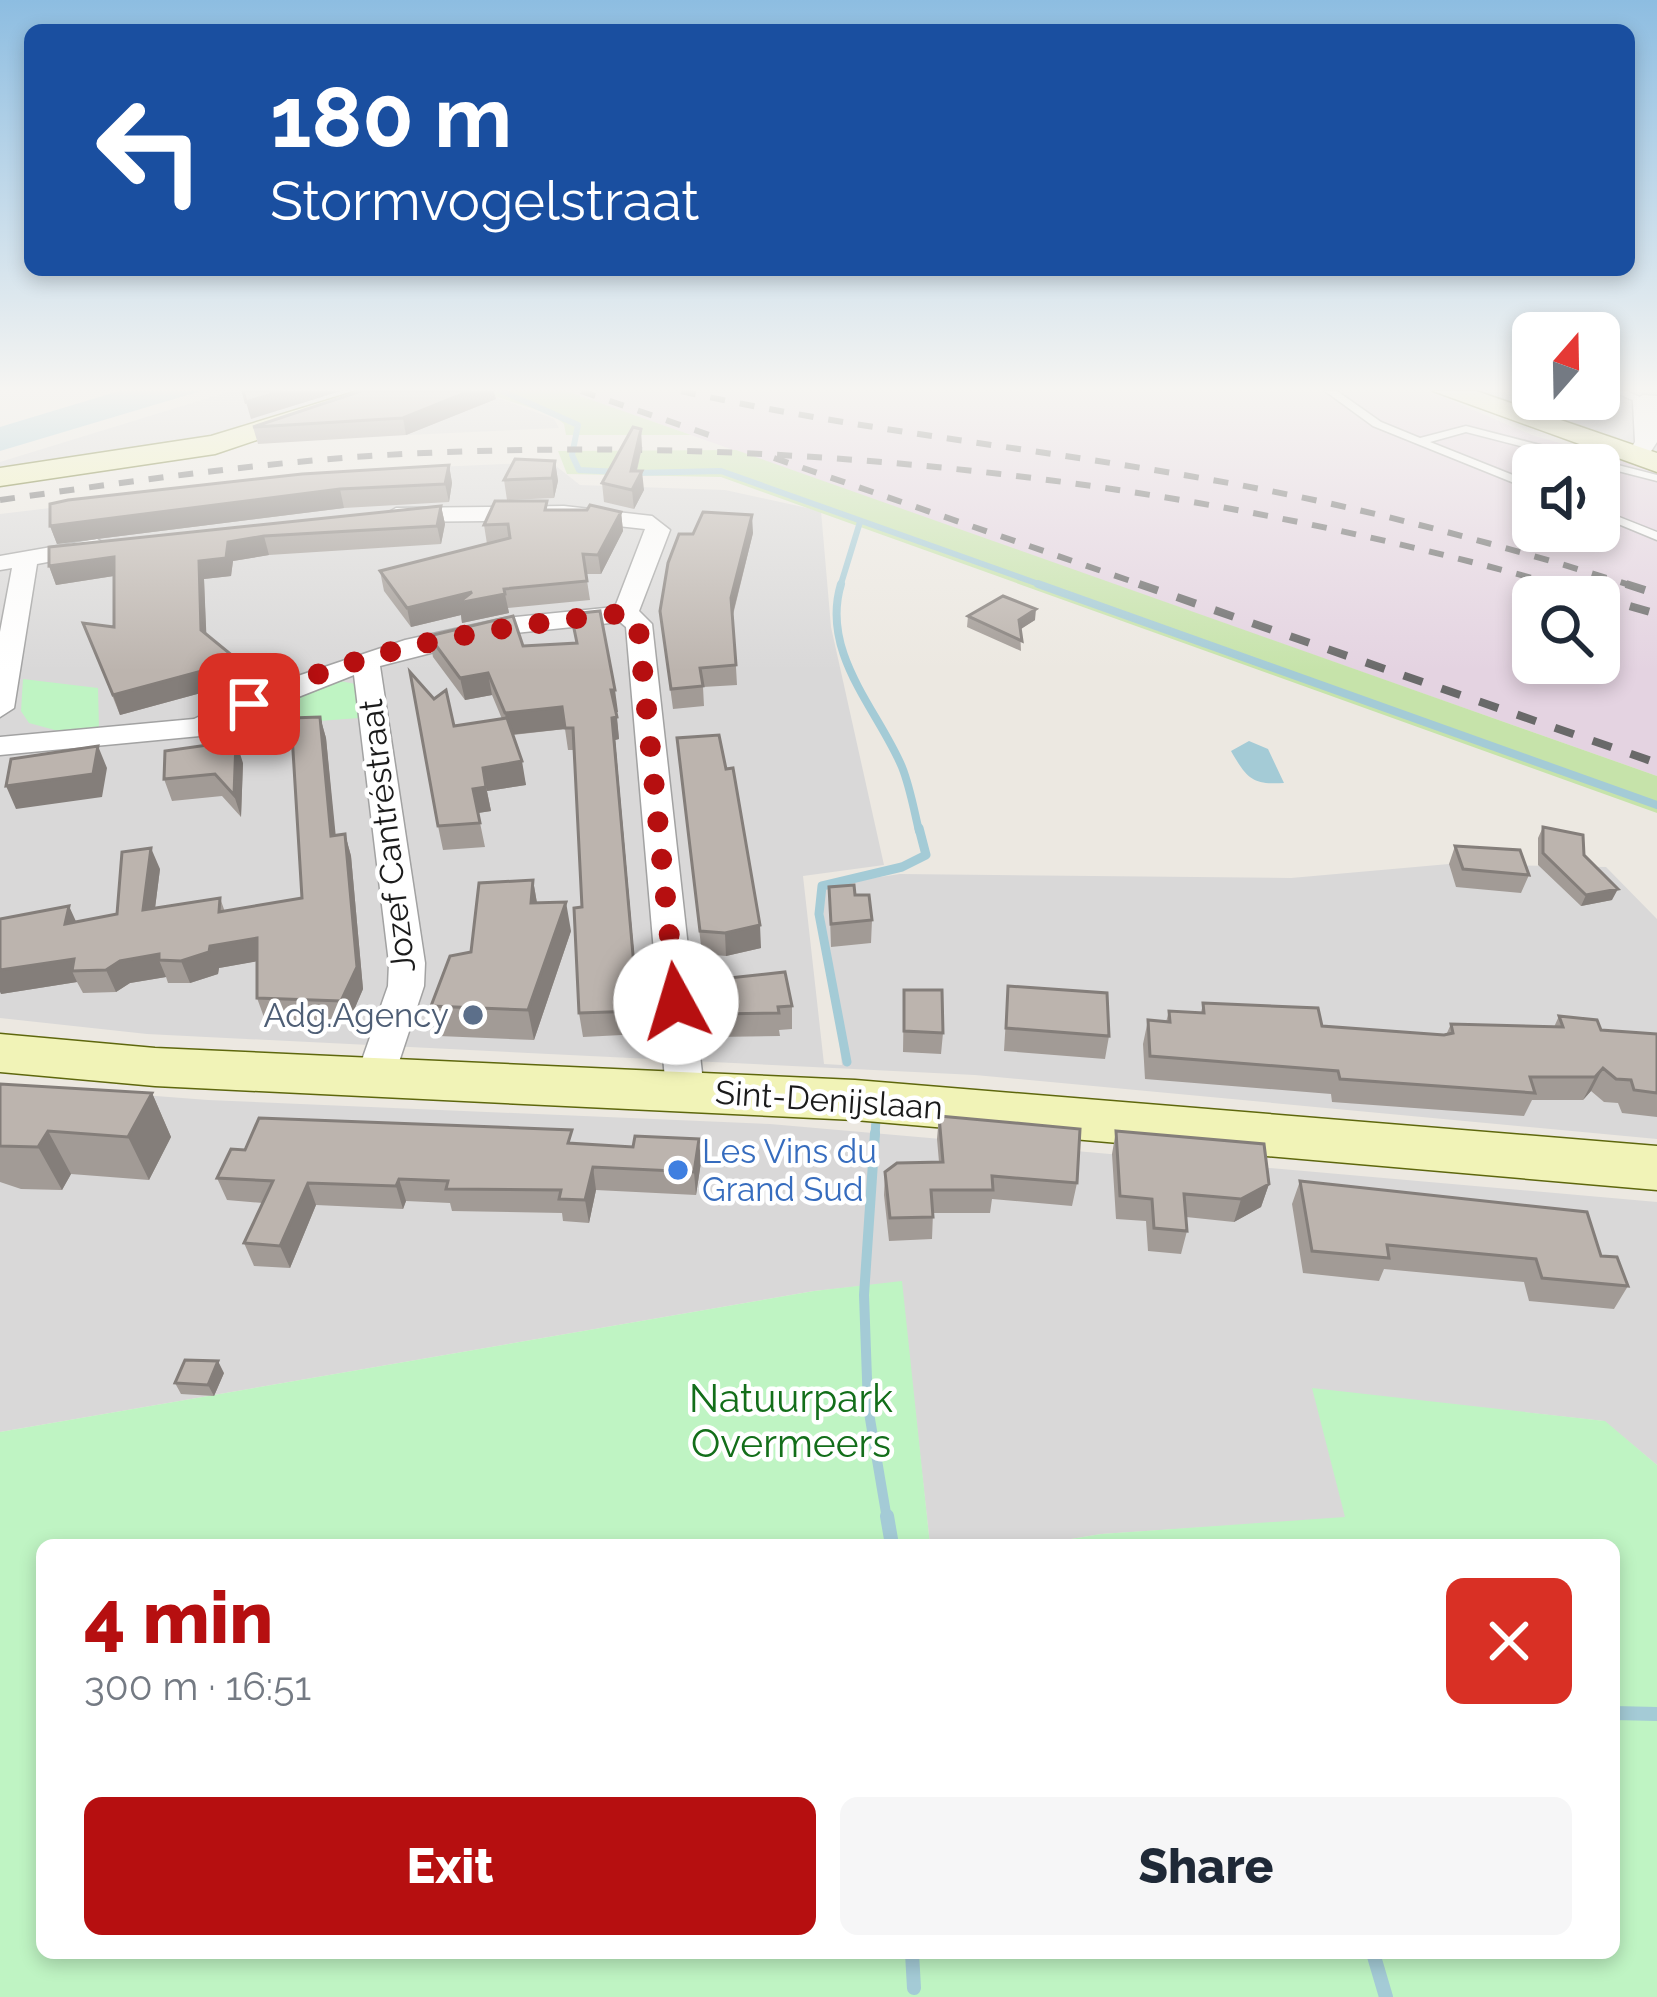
<!DOCTYPE html>
<html lang="en">
<head>
<meta charset="utf-8">
<style>
	body { margin:0; font-family:Raleway,sans-serif; background:#f6f6f7; color:#1f2937; height:100vh; display:flex; flex-direction:column; font-size:45px; white-space:nowrap }
	* { box-sizing:border-box; margin:0 }
	p { font-size:39px; color:#747a83 }
	.icon { flex:none; width:66px; height:66px; fill:none; stroke:currentColor; stroke-width:2; stroke-linecap:round; stroke-linejoin:round }
	.map { position:relative; flex:1; overflow:hidden }
	.panel { position:absolute; left:36px; top:1539px; width:1584px; height:420px; display:flex; flex-direction:column; background:#fff; border-radius:18px; box-shadow:0 6px 18px #0003 }
	.panel>* { flex:none }
	.guide { position:absolute; left:24px; top:24px; width:1611px; height:252px; border-radius:18px; box-shadow:0 6px 18px #0003; background:#1a4fa0; color:#fff; overflow:hidden }
	.needle { width:78px; rotate:20deg }
	.controls { position:absolute; left:1512px; top:312px; display:grid; gap:24px }
	.controls a { display:grid; place-items:center; width:108px; height:108px; border-radius:18px; background:#fff; box-shadow:0 6px 18px #0003; font-size:60px }
	.pin { position:absolute; display:grid; place-items:center; width:102px; height:102px; color:#fff; margin:-51px; border-radius:24px; box-shadow:0 6px 18px #0006 }
	.me { position:absolute; width:132px; margin:-66px; rotate:354deg; stroke-linejoin:round; filter:drop-shadow(0 0 9px #0008) }
	.turn { display:flex; align-items:center; gap:42px; height:252px; padding:0 48px; font-size:54px }
	.turn .icon { width:156px; height:156px; stroke-width:2.5 }
	.turn b { display:block; font-size:84px; line-height:102px }
	.round { display:grid; place-items:center; flex:none; width:126px; height:126px; border-radius:18px; background:#f6f6f7 }
	.summary { display:flex; align-items:center; justify-content:space-between; height:204px; padding:0 48px }
	h1 { font-size:72px; font-weight:800; line-height:90px; color:#b60f10 }
	.primary-button { display:flex; gap:24px; margin-top:auto; padding:24px 48px }
	.primary-button a { flex:1; height:138px; border-radius:18px; background:#b60f10; color:#fff; font-size:48px; font-weight:800; line-height:138px; text-align:center }
	.primary-button a+a { background:#f6f6f7; color:#1f2937 }
	.map>svg:first-child { display:block }
	.residential { fill:#d9d8d8 }
	.industrial { fill:#e4d3e1; fill-rule:evenodd }
	.grass { fill:#c6e3aa }
	.park { fill:#bff4c3 }
	.water { fill:#a4cbd6 }
	.lines { fill:none; stroke-linecap:round; stroke-linejoin:round }
	.stream-far4 { stroke:#a4cbd6; stroke-width:6 }
	.stream-far3 { stroke:#a4cbd6; stroke-width:8 }
	.stream-far2 { stroke:#a4cbd6; stroke-width:9 }
	.stream-far1 { stroke:#a4cbd6; stroke-width:10 }
	.stream { stroke:#a4cbd6; stroke-width:14 }
	.lane-casing { stroke:#a2a2a2; stroke-width:3 }
	.street-casing { stroke:#a2a2a2; stroke-width:3 }
	.secondary-casing { stroke:#5e670d; stroke-width:3 }
	.lane { fill:#fff; fill-rule:evenodd }
	.street { fill:#fff; fill-rule:evenodd }
	.secondary { fill:#f1f3b7; fill-rule:evenodd }
	.rail-far1 { stroke:#696969; stroke-width:6; stroke-dasharray:15 15; stroke-linecap:butt }
	.rail { stroke:#696969; stroke-width:8; stroke-dasharray:20 20; stroke-linecap:butt }
	.wall { fill:#a29b96 }
	.shaded-wall { fill:#847e7a }
	.building { fill:#bcb4ae; stroke:#847e7a; stroke-width:3 }
	.route { stroke:#b60f10; stroke-width:21; stroke-dasharray:0 37.8 }
	.service-dot { fill:#5c6f8a; stroke:#fff; stroke-width:4.5 }
	.shop-dot { fill:#3f7fe0; stroke:#fff; stroke-width:4.5 }
	.labels { text-anchor:middle; dominant-baseline:central; stroke-width:9; stroke-linejoin:round; paint-order:stroke }
	.street-label { font-size:33px; fill:#1b1b1b; stroke:#fff }
	.service-label { font-size:33px; fill:#4e5e75; stroke:#fff; text-anchor:end }
	.shop-label { font-size:33px; fill:#366cbe; stroke:#fff; text-anchor:start }
	.near-park-label { font-size:39px; fill:#136e1a; stroke:#fff }
</style>
</head>
<body>
<div class="map">
<svg width="1657" height="1997" viewBox="0 0 1657 1997">
	<rect width="100%" height="100%" fill="#ece8e1"/>
	<!-- residential -->
	<path class="residential" d="M231,391H361L220,437L0,472V462Z
		M479,391L554,419L559,428L257,442Z
		M1470,391L1599,399V391H1657V454Z
		M551,462L580,485L725,490L821,511L831,627L884,865L803,876L824,1064L842,1065L820,886L900,874L1291,878L1449,864L1606,867L1657,919V1139L975,1075L147,1034L0,1018V514L369,470Z
		M0,1084L208,1100L770,1124L1657,1202V1465L1604,1421L1313,1389L1346,1518L1101,1534L1035,1545H930L901,1282L814,1291L0,1432Z"/>
	<!-- industrial -->
	<path class="industrial" d="M566,391H1429L1532,435L1657,471V776ZM1533,465H1599V531H1533ZM1533,597H1599V663H1533Z"/>
	<!-- grass -->
	<path class="grass" d="M479,391H566L691,435H566L564,424L553,415Z
		M736,450L1657,776V813L721,477L567,474L558,451Z"/>
	<!-- park -->
	<path class="park" d="M23,679L98,688L99,728L62,732L29,723L21,711Z
		M334,680L356,684L359,718L227,728L262,706Z
		M902,1281L930,1545H42V1953H1614V1545H1035L1101,1534L1345,1517L1312,1388L1605,1421L1657,1465V1997H0V1432L814,1291Z"/>
	<!-- water -->
	<path class="water" d="M119,391H201L0,451V427Z
		M1249,741L1268,749L1284,783C1253,785 1247,779 1231,751Z"/>
	<g class="lines">
		<!-- stream-far4 -->
		<path class="stream-far4" d="M502,391L578,425L572,455L579,470L618,472
			M635,473L721,471L1047,587
			M840,587L860,522"/>
		<!-- stream-far3 -->
		<path class="stream-far3" d="M841,584C820,653 878,710 902,767C910,787 914,810 919,831
			M1038,584L1657,805"/>
		<!-- stream-far2 -->
		<path class="stream-far2" d="M847,1062L819,914L822,886L902,867L926,855L919,828
			M875,1136L876,1119"/>
		<!-- stream-far1 -->
		<path class="stream-far1" d="M875,1133L864,1295L868,1407L887,1519"/>
		<!-- stream -->
		<path class="stream" d="M887,1516L892,1545
			M1614,1713L1657,1714
			M912,1953L914,1988
			M1373,1953L1386,1997"/>
		<defs>
			<path id="lane" d="M1325,391H1337L1381,422L1420,438L1466,426L1657,475V481L1466,432L1430,442L1533,483V490L1529,489L1373,426Z
				M1612,391H1627L1648,401L1639,403Z
				M1599,509L1657,532V540L1599,516Z"/>
			<path id="street" d="M1643,395L1657,396V442L1644,462L1636,464L1625,457L1635,442L1633,401Z
				M564,506L652,516L670,530L639,611L652,624L704,1091L699,1101H671L666,1091L626,627L620,622L505,634L380,666L425,963L424,986L394,1077L388,1087H362L356,1077L388,986L389,963L354,675L200,736L0,755V737L194,719L250,692L405,640L505,618L615,607L645,529L564,520L396,522L384,515L396,508Z
				M97,539L109,546L106,551L37,564L14,708L0,717V632L12,568L0,570V556Z"/>
			<path id="secondary" d="M358,391H403L215,454L0,486V468L211,436Z
				M1433,391H1476L1657,453V472Z
				M0,1034L155,1048L855,1080L1657,1146V1190L855,1120L155,1086L0,1072Z"/>
		</defs>
		<!-- lane casing -->
		<use href="#lane" class="lane-casing"/>
		<!-- street casing -->
		<use href="#street" class="street-casing"/>
		<!-- secondary casing -->
		<use href="#secondary" class="secondary-casing"/>
		<!-- lane -->
		<use href="#lane" class="lane"/>
		<!-- street -->
		<use href="#street" class="street"/>
		<!-- secondary -->
		<use href="#secondary" class="secondary"/>
		<!-- rail-far1 -->
		<path class="rail-far1" d="M581,391L718,438
			M681,391C856,430 1035,448 1212,480C1355,505 1496,543 1636,587
			M774,458L1148,587
			M0,500C141,480 282,459 424,453C810,436 1192,481 1564,587"/>
		<!-- rail -->
		<path class="rail" d="M1139,584L1657,763
			M1553,584L1657,614
			M1626,584L1657,594"/>
	</g>
	<!-- wall -->
	<path class="wall" d="M1599,391H1609L1601,414L1557,409L1556,399H1599Z
		M496,399L406,435L258,444L253,427Z
		M642,447L637,471L644,490L634,509L604,502L602,483Z
		M555,461L558,481L554,498L507,500L504,480Z
		M449,465L452,483L449,502L344,508L57,544L50,526Z
		M441,506L445,524L441,544L269,555L233,561L231,576L204,579L206,634L245,681L120,715L83,623L114,627V576L56,585L49,566Z
		M548,510L621,512L623,531L601,574H586L590,600L508,608L509,613L462,623L461,615L411,627L384,591L380,571L487,544L484,525Z
		M753,533L733,615L737,685L703,687L704,706L673,709L660,611Z
		M571,614L618,712H616L619,739L615,740L641,1034L583,1037L579,1013L582,907L574,750H568L565,729L513,735L526,785L487,791L491,811L478,813L485,847L443,850L438,826L454,726L502,719L492,695L465,700L433,657L429,636L523,646L576,643Z
		M968,616L1035,620L1020,629L1021,651L967,627Z
		M320,717L326,738L335,836L345,834L351,856L363,989L348,1024L265,1020L257,998V961L219,968L218,974L190,983H168L166,977L130,983L116,992L83,993L77,982L1,994L0,919L76,922L117,914L160,869L155,908L220,898L225,912L302,898Z
		M679,760L761,948L726,956L702,954Z
		M243,763L241,817L222,796L172,801L164,779Z
		M1543,827L1584,855L1612,900L1581,906L1538,865V838Z
		M1455,846L1529,875L1521,893L1456,887L1449,864Z
		M533,880L537,903L571,931L534,1040L439,1036L431,1006L471,952Z
		M829,887L855,895L872,920L871,943L831,947Z
		M710,980L792,1006V1029L779,1030L780,1036L716,1037Z
		M1008,986L1109,1036L1105,1059L1004,1051Z
		M904,990L943,1033L941,1054L903,1052Z
		M1203,1003L1344,1029L1446,1035L1451,1024L1554,1027L1559,1016L1601,1030L1657,1034V1117L1622,1113L1618,1103L1604,1102L1591,1091L1583,1100H1532L1524,1116L1332,1102L1331,1094L1145,1079L1143,1044L1148,1020L1166,1022L1169,1011L1201,1013Z
		M0,1084L152,1093L171,1137L149,1180L71,1174L62,1190L21,1189L0,1182Z
		M939,1116L1077,1183L1072,1206L992,1199L990,1213H933L932,1239L889,1241L884,1195L885,1172L939,1162L937,1139Z
		M1116,1131L1269,1184L1261,1207L1234,1222L1186,1217L1187,1231L1181,1254L1148,1251L1146,1221L1116,1219L1112,1154Z
		M574,1143L701,1162L696,1195L596,1190L589,1223L563,1221L562,1213L452,1211L450,1203L406,1201L403,1209L316,1205L290,1268L254,1266L244,1243L263,1203L227,1200L217,1178L245,1150Z
		M1300,1181L1601,1256L1628,1286L1614,1309L1529,1301L1524,1282L1384,1269L1379,1281L1303,1273L1292,1204Z
		M224,1373L214,1396L181,1394L175,1383Z"/>
	<!-- shaded-wall -->
	<path class="shaded-wall" d="M281,391H341L251,419L246,402Z
		M470,391H494L496,399L406,435L403,418Z
		M641,429L642,447L632,489L631,471Z
		M555,461L558,481L554,498L552,478Z
		M449,465L452,483L449,502L445,484Z
		M642,471L644,490L634,509L632,490Z
		M340,489L344,508L57,544L50,526Z
		M441,506L445,524L441,544L437,526Z
		M621,512L623,531L601,574L598,555Z
		M752,515L753,533L732,617L731,598Z
		M264,536L269,555L233,561L231,576L204,579L207,649L201,630L199,561L228,542Z
		M114,557L120,575L56,585L49,566Z
		M472,592L505,594L509,613L462,623L461,615L411,627L407,608Z
		M1036,609L1035,620L1018,631L1019,620Z
		M239,661L245,681L120,715L113,695Z
		M488,673L492,695L465,700L460,678Z
		M611,690H615L618,712H613Z
		M562,707L565,729L508,735L505,713Z
		M320,717L326,738L338,858L331,836Z
		M617,717L619,739L615,740L641,1034L612,718Z
		M236,741L243,763L241,817L234,795Z
		M98,746L107,768L102,797L16,809L6,786Z
		M522,761L526,785L487,791L483,768Z
		M486,787L491,811L478,813L473,789Z
		M345,834L351,856L363,989L348,1024L341,1001Z
		M151,848L160,869L152,932L143,910Z
		M533,880L538,909L531,903Z
		M1618,889L1612,900L1581,906L1586,895Z
		M566,902L571,931L534,1040L528,1010Z
		M69,906L79,928L65,924Z
		M760,925L761,948L726,956L725,933Z
		M257,938L264,960L219,968L218,974L190,983L181,961L210,946Z
		M159,954V960L166,977L130,983L116,992L106,970L120,961Z
		M74,959L72,971L77,982L1,994L0,992V970Z
		M1603,1068L1591,1091L1583,1100L1595,1077Z
		M152,1093L171,1137L149,1180L128,1137Z
		M48,1131L71,1174L62,1190L38,1147Z
		M699,1139L701,1162L696,1195L694,1172Z
		M593,1167L596,1190L589,1223L585,1200Z
		M399,1179L406,1201L403,1209L396,1186Z
		M308,1183L316,1205L290,1268L280,1246Z
		M1269,1184L1261,1207L1234,1222L1241,1199Z
		M218,1361L224,1373L214,1396L208,1385Z"/>
	<!-- building -->
	<path class="building" d="M243,391H281L246,402Z
		M361,391H470L403,418L253,427Z
		M633,427L641,429L631,471H642L632,490L602,483Z
		M515,459L555,461L552,478L504,480Z
		M449,465L445,484L340,489L50,526V504L68,500L302,474Z
		M495,501H547L545,510H587L590,505L621,512L598,555L583,554L587,581L504,589L505,594L458,603L472,592L407,608L380,571L510,538L508,524L484,525Z
		M441,506L437,526L264,536L228,542L226,558L199,561L201,630L239,661L113,695L83,623L114,627V557L49,566V547Z
		M703,512L752,515L731,598L736,665L700,668L703,686L671,689L660,611L668,563L679,534H693Z
		M1003,596L1036,609L1019,620L1022,641L968,616Z
		M600,611L615,690H611L617,717L612,718L638,1011L579,1013L574,908L582,907L573,728H565L562,707L505,713L488,673L460,678L429,636L513,616L523,646L577,643L571,614Z
		M410,672L434,699L446,690L454,726L507,718L522,761L483,768L486,787L473,789L480,823L438,826Z
		M320,717L331,836L345,834L357,967L341,1001L257,998V938L210,946L209,952L181,961L159,960V954L120,961L106,970L72,971L74,959L0,970V919L69,906L65,924L117,914L122,852L151,848L143,910L220,898L219,912L302,898L291,718Z
		M719,735L726,769L733,768L760,925L725,933L700,931L677,738Z
		M236,741L234,795L215,774L164,779L165,751Z
		M98,746L93,774L6,786L11,759Z
		M1543,827L1583,835L1584,855L1618,889L1586,895L1543,853Z
		M1455,846L1520,850L1529,875L1463,869Z
		M533,880L531,903L566,902L528,1010L431,1006L450,956L471,952L479,883Z
		M854,885L855,895H869L872,920L831,924L829,887Z
		M785,972L792,1006L778,1007L779,1013L715,1014L710,980Z
		M1008,986L1107,993L1109,1036L1006,1028Z
		M904,990H942L943,1033L904,1031Z
		M1203,1003L1318,1008L1322,1026L1444,1035L1453,1033L1451,1024L1563,1027L1559,1016L1597,1020L1601,1030L1657,1034V1093L1634,1090L1631,1080L1616,1079L1603,1068L1595,1077H1530L1535,1093L1340,1079L1338,1071L1150,1056L1148,1020L1170,1022L1169,1011L1204,1013Z
		M0,1084L152,1093L128,1137L48,1131L38,1147L0,1146Z
		M939,1116L1080,1129L1077,1183L992,1176L993,1190H931L933,1217L890,1218L885,1172L897,1163L943,1162Z
		M259,1118L572,1130L568,1143L633,1147L635,1136L699,1139L694,1172L593,1167L585,1200L559,1199L561,1190L446,1189L448,1181L399,1179L396,1186L308,1183L280,1246L244,1243L273,1181L217,1178L231,1149L245,1150Z
		M1116,1131L1264,1144L1269,1184L1241,1199L1184,1194L1187,1231L1154,1228L1152,1199L1120,1196Z
		M1300,1181L1587,1212L1601,1256L1617,1257L1628,1286L1542,1278L1536,1259L1387,1245L1389,1258L1312,1251Z
		M185,1360L218,1361L208,1385L175,1383Z"/>
	<!-- sky -->
	<linearGradient id="sky" x2="0" y2="1"><stop stop-color="#8dbde1"/><stop offset="0.58" stop-color="#f6f5f2"/><stop offset="1" stop-color="#f6f5f2" stop-opacity="0"/></linearGradient>
	<rect width="1657" height="671" fill="url(#sky)"/>
	<g class="lines">
		<!-- route -->
		<path class="route" d="M249,704C365,645 498,627 625,613L638,624L676,1002"/>
	</g>
	<!-- markers -->
	<circle class="service-dot" cx="473" cy="1015" r="12"/>
	<circle class="shop-dot" cx="678" cy="1170" r="12"/>
	<g class="labels">
		<!-- street labels -->
		<g class="street-label">
			<text transform="translate(387 836) rotate(-97)">Jozef Cantréstraat</text>
			<text transform="translate(829 1100) rotate(4)">Sint-Denijslaan</text>
		</g>
		<!-- service labels -->
		<g class="service-label">
			<text x="449" y="1015">Adg.Agency</text>
		</g>
		<!-- shop labels -->
		<g class="shop-label">
			<text x="702" y="1151">Les Vins du<tspan x="702" dy="38">Grand Sud</tspan></text>
		</g>
		<!-- near-park labels -->
		<g class="near-park-label">
			<text x="791" y="1398">Natuurpark<tspan x="791" dy="45">Overmeers</tspan></text>
		</g>
	</g>
</svg>
<div class="controls">
<a><svg class="needle" viewBox="-14 -14 28 28"><path d="M0-13l5 13h-10z" fill="#e53935"/><path d="M0 13l5-13h-10z" fill="#747a83"/></svg></a>
<a><svg class="icon" aria-label="sound" viewBox="0 0 24 24"><path d="M4 9h4l5-4v14l-5-4H4zM17 9q2 3 0 6"/></svg></a>
<a><svg class="icon" aria-label="search" viewBox="0 0 24 24"><circle cx="10" cy="10" r="6"/><path d="M15 15l6 6"/></svg></a>
</div>
<div class="pin" style="left:249px;top:704px;background:#d93025"><svg class="icon" aria-label="arrive" viewBox="0 0 24 24"><path d="M6 21V4h12l-3 4 3 4H6"/></svg></div>
<svg class="me" style="left:676px;top:1002px" viewBox="-20 -20 40 40"><circle r="19" fill="#fff"/><path d="M0-13L10 11 0 6-10 11z" fill="#b60f10"/></svg>
<div class="guide">
<div class="turn"><svg class="icon" aria-label="left" viewBox="0 0 24 24"><path d="M17 20v-9H6M10 6l-5 5 5 5"/></svg><div><b>180 m</b>Stormvogelstraat</div></div>
</div>
<section class="panel">
<div class="summary"><div><h1>4 min</h1><p>300 m · 16:51</p></div><a class="round" style="background:#d93025;color:#fff"><svg class="icon" aria-label="close" viewBox="0 0 24 24"><path d="M6 6l12 12M18 6L6 18"/></svg></a></div>
<div class="primary-button"><a>Exit</a><a>Share</a></div>
</section>
</div>
</body>
</html>
